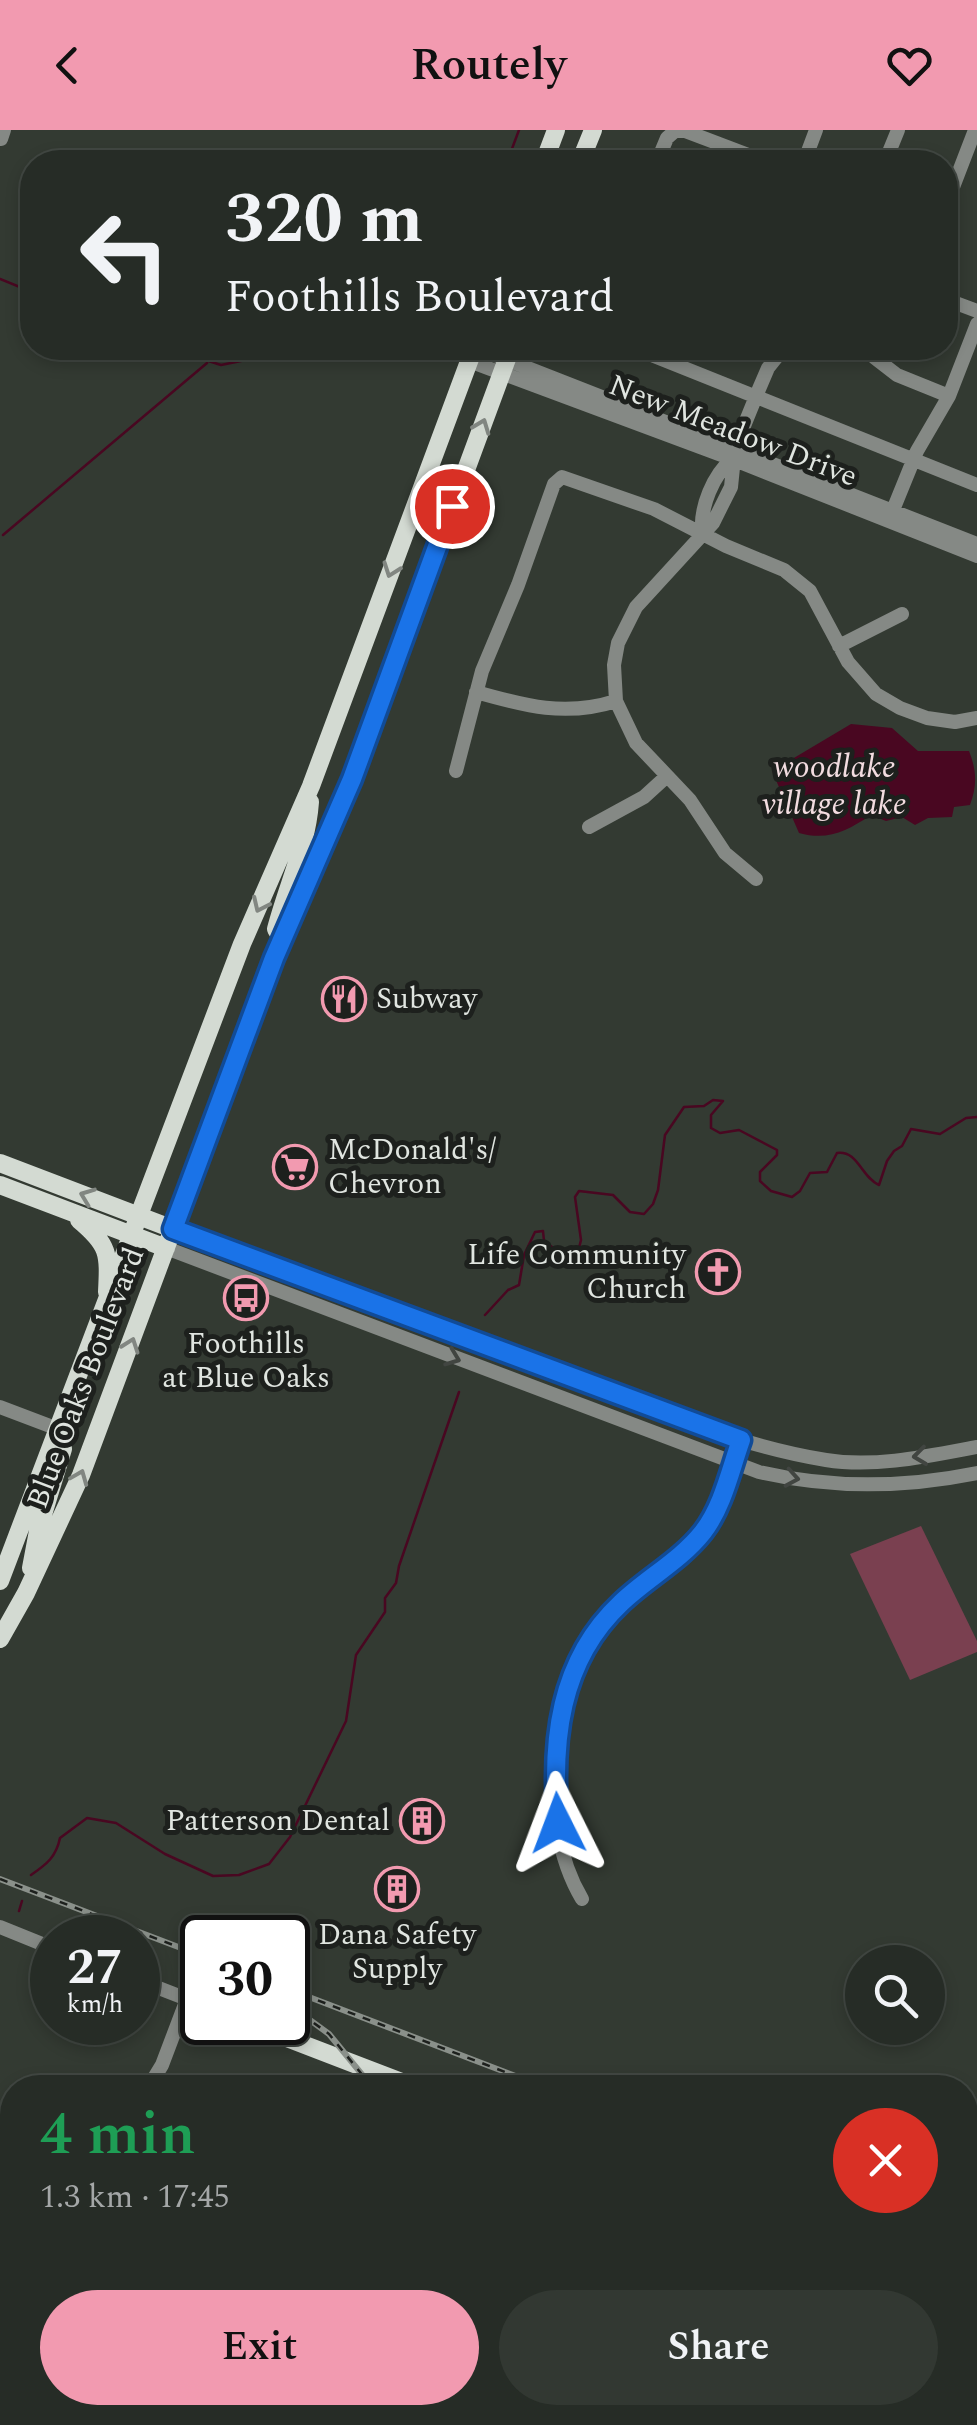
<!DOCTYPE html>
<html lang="en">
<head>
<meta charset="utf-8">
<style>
	body { margin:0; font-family:Spectral,serif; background:#323832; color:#f1f3f6; height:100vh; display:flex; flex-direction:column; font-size:38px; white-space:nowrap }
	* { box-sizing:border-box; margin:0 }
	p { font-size:32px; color:#a4a7a7 }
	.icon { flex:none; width:55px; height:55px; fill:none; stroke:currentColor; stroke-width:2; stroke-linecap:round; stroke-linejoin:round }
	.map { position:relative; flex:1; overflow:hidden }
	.details { position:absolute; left:0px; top:1945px; width:978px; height:350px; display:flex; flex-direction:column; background:#262c26; border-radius:40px 40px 0 0; box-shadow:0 5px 15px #0003,0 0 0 2px #424843 }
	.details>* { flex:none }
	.banner { position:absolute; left:20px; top:20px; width:938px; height:210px; border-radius:40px; box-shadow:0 5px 15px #0003,0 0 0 2px #424843; background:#262c26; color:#f1f3f6; overflow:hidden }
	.controls { position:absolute; left:845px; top:1815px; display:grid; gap:20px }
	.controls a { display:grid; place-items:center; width:100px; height:100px; border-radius:50%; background:#262c26; box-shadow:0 5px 15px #0003,0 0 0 2px #424843; font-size:50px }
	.speed { position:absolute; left:30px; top:1785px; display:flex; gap:20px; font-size:50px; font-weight:700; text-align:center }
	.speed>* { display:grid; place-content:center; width:130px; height:130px; border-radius:50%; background:#262c26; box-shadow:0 5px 15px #0003,0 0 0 2px #424843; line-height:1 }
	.speed small { font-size:25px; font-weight:400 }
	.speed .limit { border:5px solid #111; border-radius:15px; background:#fff; color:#111 }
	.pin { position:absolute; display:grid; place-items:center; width:85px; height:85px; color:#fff; margin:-42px; border:5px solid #fff; border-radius:50%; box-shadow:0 2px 10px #0007 }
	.me { position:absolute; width:110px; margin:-55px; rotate:357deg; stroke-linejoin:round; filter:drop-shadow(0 0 8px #0008) }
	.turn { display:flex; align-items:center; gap:35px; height:210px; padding:0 40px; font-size:45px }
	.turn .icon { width:130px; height:130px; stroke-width:2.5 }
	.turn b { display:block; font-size:70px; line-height:85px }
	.round { display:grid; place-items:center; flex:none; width:105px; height:105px; border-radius:52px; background:#323832 }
	.overview { display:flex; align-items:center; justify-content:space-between; height:170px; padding:0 40px }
	h1 { font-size:60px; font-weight:600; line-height:75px; color:#1e9e55 }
	.button { display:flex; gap:20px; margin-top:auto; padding:20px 40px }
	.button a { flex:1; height:115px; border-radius:60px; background:#f29ab0; color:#111; font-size:40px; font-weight:600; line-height:115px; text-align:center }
	.button a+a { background:#323832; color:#f1f3f6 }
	header { display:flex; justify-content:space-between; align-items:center; height:130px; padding:0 40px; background:#f29ab0; color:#111; font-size:45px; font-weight:600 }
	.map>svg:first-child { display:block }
	.green { fill:#7a4050 }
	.water { fill:#490721 }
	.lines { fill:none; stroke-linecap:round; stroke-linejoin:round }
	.stream { stroke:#490721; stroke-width:2.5 }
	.minor { stroke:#858985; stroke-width:14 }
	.major { stroke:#d3dad2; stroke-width:18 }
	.rail-casing { stroke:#8a908a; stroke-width:6 }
	.rail { stroke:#1d201d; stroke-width:2.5; stroke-dasharray:8; stroke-linecap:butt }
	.oneway { stroke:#818681 }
	.oneway2 { stroke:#414541 }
	.route-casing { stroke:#114b97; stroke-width:25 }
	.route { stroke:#1a73e8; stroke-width:18 }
	.labels { text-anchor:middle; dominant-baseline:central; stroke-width:10; stroke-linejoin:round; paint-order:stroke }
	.street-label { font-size:30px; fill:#e0e5e0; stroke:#1d201d }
	.poi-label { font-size:30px; fill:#e0e5e0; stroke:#1d201d; text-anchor:start }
	.water-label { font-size:32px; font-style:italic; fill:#f2dce0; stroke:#1d201d }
</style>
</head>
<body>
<header><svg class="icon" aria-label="back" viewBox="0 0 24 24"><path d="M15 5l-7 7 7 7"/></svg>Routely<svg class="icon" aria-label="heart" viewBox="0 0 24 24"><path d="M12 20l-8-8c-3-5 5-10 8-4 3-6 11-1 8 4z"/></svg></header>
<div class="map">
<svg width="977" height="2295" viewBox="0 0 977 2295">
	<rect width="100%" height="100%" fill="#333a32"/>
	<!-- green -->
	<path class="green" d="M921,1396L977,1511V1522L910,1550L850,1424Z"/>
	<!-- water -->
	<path class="water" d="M851,594L892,598L918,621H969C977,641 977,656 970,675L954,677L952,687L928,688L915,695L902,687L886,691L871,685C847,701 828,711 799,703L772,641Z"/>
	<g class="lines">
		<!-- stream -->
		<path class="stream" d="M507,32L519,0
			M0,149L32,162
			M168,218L221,235L290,221L355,230L391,218
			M3,405L207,233
			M485,1185L508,1160L519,1155L524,1125L535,1102L543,1101L544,1111L568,1129L577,1126L581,1110L575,1067L579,1061L613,1065L630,1082L644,1084L653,1074L658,1060L665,1005L684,977L704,976L713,970L723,971L711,985V998L720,1003L739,1000L777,1020V1025L760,1042V1051L771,1061L792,1067L800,1061L810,1043L827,1042L837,1023C858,1020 861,1047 879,1055L887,1031L894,1021L902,1016L911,999L940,1004L966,988L977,987
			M31,1745C47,1734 56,1727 60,1708L87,1688L116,1693L165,1724L213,1746L239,1745L269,1734L290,1707L346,1591L356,1525L385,1482V1468L396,1453L399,1436L459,1262
			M19,1781L22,1771
			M965,2267L976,2246
			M964,2295V2282"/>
		<!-- minor -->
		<path class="minor" d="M1,9L4,0
			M657,32L667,8L675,1H685L767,32
			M804,32L816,0
			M885,32L898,0
			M945,78L975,0
			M945,169L977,181
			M477,218L977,414
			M634,218L977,355
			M875,228L897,245L949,266
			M469,231L732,329L977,426
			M891,385L917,321L949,266L977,194
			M702,402C700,377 713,345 732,329
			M839,516L902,484
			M476,562C525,576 566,587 616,571
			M456,641L482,541L518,455L554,354L562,347L654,379L726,416L784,440L810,461L848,532L876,564L900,578L927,588L955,592L977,588
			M589,697L644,667L667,646
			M756,749L725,723L690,670L636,613L616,571L614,535L618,513L636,477L713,393L731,357L735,318L759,259L768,238L784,218
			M173,1099C289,1144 407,1184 524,1227C623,1265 720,1313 826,1330C875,1338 929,1326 977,1317
			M166,1118L759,1342C832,1359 903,1358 977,1343
			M0,1277L58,1299
			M582,1769C534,1688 549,1552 612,1482C639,1452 678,1434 703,1402C723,1376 731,1341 741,1310
			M0,1797L52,1818
			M138,1850L187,1869L162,1935L148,1958
			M0,2038L12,2037
			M565,2295L570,2282
			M764,2295L769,2282"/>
		<!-- major -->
		<path class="major" d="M544,32L556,0
			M580,32L593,0
			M279,804L276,799C287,756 307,716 310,672
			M0,1033L173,1099
			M0,1055L166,1118
			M79,1090C109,1115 109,1123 107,1162
			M31,1438L38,1401L63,1319L58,1299
			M0,1451L242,814L311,656L474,218
			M0,1509L26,1463L81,1345L274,828L352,649L511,218
			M187,1869L202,1876
			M245,1892L417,1958
			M965,2217L977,2223"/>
		<defs>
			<path id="rail" d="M0,1749L202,1826
				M288,1859L547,1958
				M288,1874L329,1904L373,1958
				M965,2131L977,2138
				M377,2295L382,2282"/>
		</defs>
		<!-- rail casing -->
		<use href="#rail" class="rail-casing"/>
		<!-- rail -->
		<use href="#rail" class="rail"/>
	</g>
	<!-- one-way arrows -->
	<defs><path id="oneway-chevron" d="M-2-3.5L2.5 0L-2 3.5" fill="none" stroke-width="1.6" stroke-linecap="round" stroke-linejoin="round" transform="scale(2.5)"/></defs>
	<g class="oneway">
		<use href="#oneway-chevron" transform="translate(482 296) rotate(-69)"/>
		<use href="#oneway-chevron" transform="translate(391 440) rotate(110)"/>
		<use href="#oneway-chevron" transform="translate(260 775) rotate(115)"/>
		<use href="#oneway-chevron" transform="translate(87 1066) rotate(-159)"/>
		<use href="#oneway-chevron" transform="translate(131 1215) rotate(-70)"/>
		<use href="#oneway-chevron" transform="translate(80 1347) rotate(-68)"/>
	</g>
	<g class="oneway2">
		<use href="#oneway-chevron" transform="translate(453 1228) rotate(21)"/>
		<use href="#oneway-chevron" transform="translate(920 1326) rotate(173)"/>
		<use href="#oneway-chevron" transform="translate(792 1348) rotate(10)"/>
	</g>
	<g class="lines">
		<defs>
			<path id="route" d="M452,376L352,649L274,828L173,1099L741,1310C730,1341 723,1376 703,1402C680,1431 647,1448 621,1473C559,1531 551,1612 558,1693"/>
		</defs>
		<!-- route casing -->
		<use href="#route" class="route-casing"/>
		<!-- route -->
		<use href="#route" class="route"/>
	</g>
	<!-- icons -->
	<defs>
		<symbol id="restaurant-ring" viewBox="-11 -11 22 22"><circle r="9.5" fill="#1d201d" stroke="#f29ab0" stroke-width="1.5"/><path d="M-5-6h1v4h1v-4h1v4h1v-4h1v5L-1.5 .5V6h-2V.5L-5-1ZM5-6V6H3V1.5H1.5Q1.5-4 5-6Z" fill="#f29ab0"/></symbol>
		<symbol id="supermarket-ring" viewBox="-11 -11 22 22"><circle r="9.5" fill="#1d201d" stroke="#f29ab0" stroke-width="1.5"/><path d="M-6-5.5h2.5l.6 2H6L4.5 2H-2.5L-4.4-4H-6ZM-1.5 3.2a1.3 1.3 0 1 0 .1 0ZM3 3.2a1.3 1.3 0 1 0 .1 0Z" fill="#f29ab0"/></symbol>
		<symbol id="church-ring" viewBox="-11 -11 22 22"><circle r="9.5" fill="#1d201d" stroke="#f29ab0" stroke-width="1.5"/><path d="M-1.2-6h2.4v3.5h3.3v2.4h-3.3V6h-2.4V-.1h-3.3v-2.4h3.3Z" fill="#f29ab0"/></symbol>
		<symbol id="bus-ring" viewBox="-11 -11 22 22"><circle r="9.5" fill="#1d201d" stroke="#f29ab0" stroke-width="1.5"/><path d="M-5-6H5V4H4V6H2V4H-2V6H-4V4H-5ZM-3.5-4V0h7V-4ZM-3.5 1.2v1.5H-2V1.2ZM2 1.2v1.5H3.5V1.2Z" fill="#f29ab0"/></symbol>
		<symbol id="building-ring" viewBox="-11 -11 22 22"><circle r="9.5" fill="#1d201d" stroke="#f29ab0" stroke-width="1.5"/><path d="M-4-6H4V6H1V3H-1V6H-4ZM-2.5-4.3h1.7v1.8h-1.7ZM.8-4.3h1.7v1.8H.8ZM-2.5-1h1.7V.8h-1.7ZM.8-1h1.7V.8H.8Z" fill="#f29ab0"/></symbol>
	</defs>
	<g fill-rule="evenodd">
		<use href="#restaurant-ring" x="319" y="844" width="50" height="50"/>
		<use href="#supermarket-ring" x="270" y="1012" width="50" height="50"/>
		<use href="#church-ring" x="693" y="1117" width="50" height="50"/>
		<use href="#bus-ring" x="221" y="1143" width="50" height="50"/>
		<use href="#building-ring" x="397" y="1666" width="50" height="50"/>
		<use href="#building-ring" x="372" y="1734" width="50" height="50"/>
	</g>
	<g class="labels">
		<!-- street labels -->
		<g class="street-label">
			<text transform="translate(733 301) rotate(21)">New Meadow Drive</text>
			<text transform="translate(86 1248) rotate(-69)">Blue Oaks Boulevard</text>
		</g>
		<!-- poi labels -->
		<g class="poi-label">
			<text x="376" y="869">Subway</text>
			<text x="328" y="1020">McDonald's/<tspan x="328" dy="34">Chevron</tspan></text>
			<text x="686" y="1125" text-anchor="end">Life Community<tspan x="686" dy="34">Church</tspan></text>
			<text x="246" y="1214" text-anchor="middle">Foothills<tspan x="246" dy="34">at Blue Oaks</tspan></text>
			<text x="390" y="1691" text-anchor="end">Patterson Dental</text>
			<text x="397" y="1805" text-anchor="middle">Dana Safety<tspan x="397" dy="34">Supply</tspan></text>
		</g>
		<!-- water labels -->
		<g class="water-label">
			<text x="834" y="637">woodlake<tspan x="834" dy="37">village lake</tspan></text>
		</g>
	</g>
</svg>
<div class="controls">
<a><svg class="icon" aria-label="search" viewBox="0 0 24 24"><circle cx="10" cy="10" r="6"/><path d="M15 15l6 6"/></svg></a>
</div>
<div class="speed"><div>27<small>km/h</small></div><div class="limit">30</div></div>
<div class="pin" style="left:452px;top:376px;background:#d93025"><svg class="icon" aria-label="arrive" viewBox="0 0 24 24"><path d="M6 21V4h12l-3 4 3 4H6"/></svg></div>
<svg class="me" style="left:558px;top:1693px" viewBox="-20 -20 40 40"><path d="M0-17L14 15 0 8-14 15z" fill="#1a73e8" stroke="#fff" stroke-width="4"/></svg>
<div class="banner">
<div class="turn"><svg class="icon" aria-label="left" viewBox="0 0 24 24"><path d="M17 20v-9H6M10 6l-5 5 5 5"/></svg><div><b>320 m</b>Foothills Boulevard</div></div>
</div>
<section class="details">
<div class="overview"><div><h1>4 min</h1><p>1.3 km · 17:45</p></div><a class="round" style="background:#d93025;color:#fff"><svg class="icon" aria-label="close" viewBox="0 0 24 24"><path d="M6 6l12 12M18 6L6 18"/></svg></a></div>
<div class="button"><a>Exit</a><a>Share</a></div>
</section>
</div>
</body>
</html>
